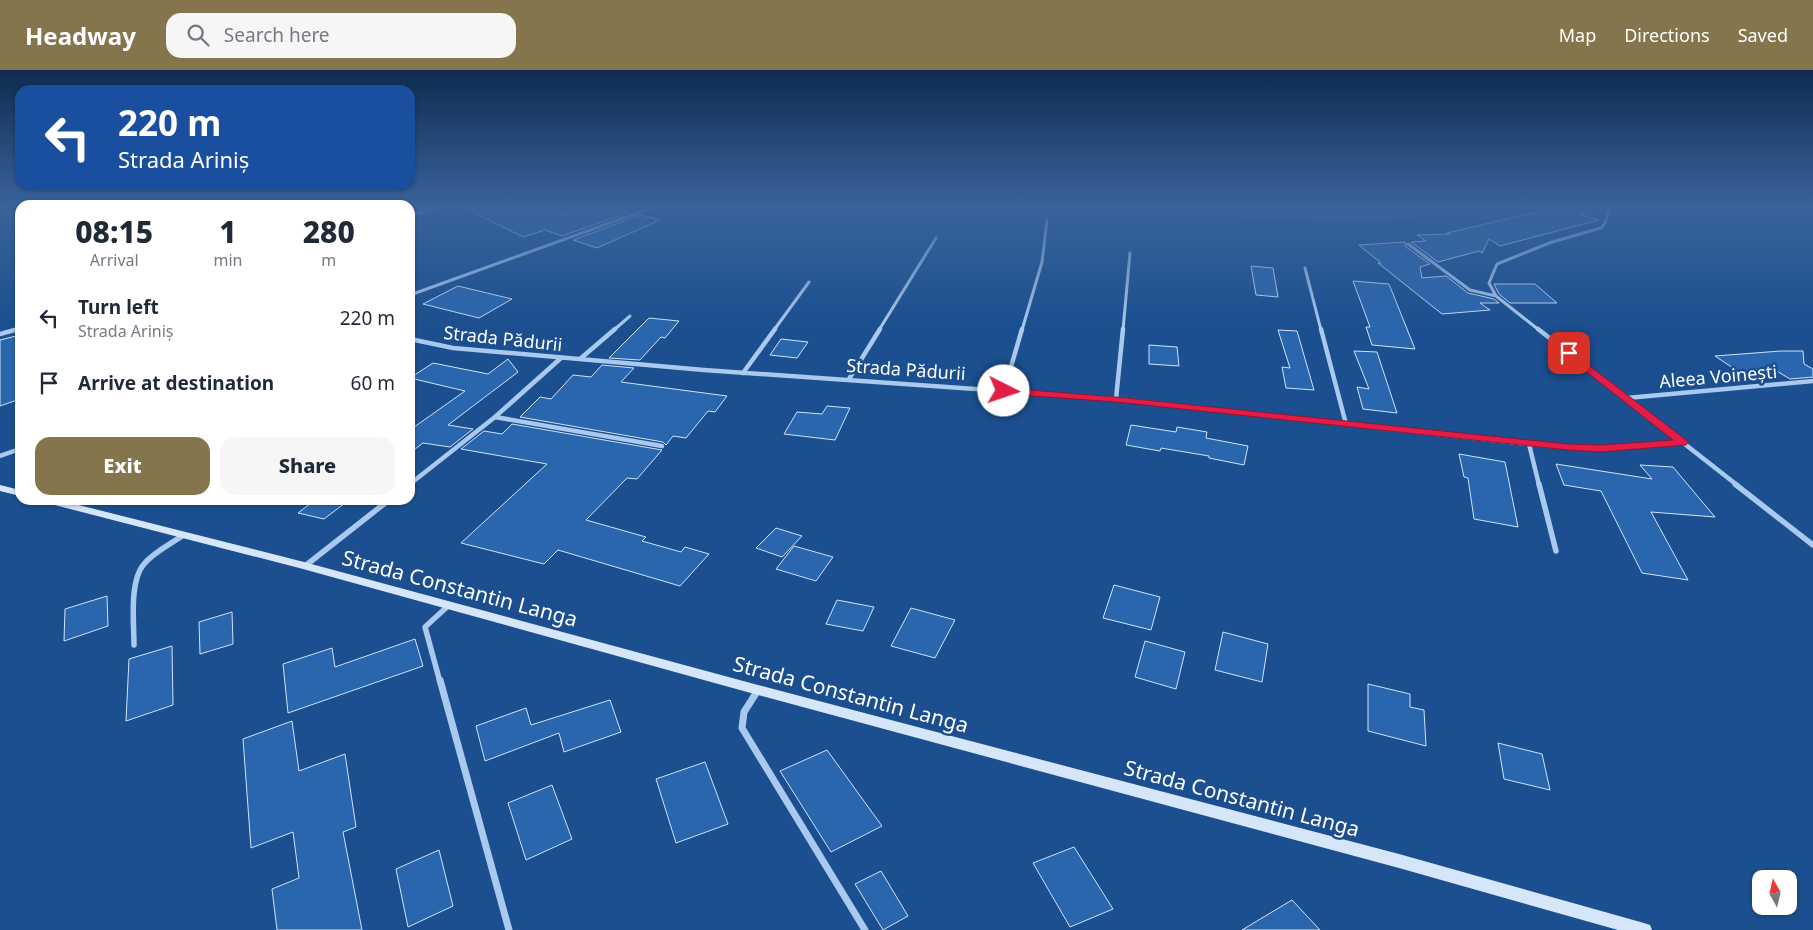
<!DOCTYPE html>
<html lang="en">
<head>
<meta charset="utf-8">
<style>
	body { margin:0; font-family:"Noto Sans",sans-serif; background:#f6f6f7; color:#1f2937; height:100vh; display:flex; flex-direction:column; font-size:19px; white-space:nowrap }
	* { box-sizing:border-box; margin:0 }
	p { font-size:16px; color:#747a83 }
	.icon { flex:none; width:28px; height:28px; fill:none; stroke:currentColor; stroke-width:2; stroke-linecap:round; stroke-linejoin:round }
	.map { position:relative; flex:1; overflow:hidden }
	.side { position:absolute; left:15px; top:130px; width:400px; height:305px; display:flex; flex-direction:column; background:#fff; border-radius:15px; box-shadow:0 1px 4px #0004 }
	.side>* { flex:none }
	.guide { position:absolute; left:15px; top:15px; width:400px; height:105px; border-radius:15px; box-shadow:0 1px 4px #0004; background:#1a4fa0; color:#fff; overflow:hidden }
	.needle { width:32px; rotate:352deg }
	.tools { position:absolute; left:1752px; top:800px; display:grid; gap:10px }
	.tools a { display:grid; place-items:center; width:45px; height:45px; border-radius:10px; background:#fff; box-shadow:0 1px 4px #0004; font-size:25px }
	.pin { position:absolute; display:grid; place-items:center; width:42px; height:42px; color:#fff; margin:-21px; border-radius:10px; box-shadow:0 2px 8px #0006 }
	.me { position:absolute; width:55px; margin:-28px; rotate:94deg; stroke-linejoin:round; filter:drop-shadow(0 0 4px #0008) }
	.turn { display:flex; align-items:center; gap:18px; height:105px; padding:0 20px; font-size:22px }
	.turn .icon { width:65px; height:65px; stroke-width:2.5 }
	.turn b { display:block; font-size:35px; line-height:42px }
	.eta { display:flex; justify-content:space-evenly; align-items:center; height:85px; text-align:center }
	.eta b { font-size:30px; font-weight:800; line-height:35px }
	.action { display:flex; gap:10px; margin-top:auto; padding:10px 20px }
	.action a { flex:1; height:58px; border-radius:15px; background:#84754c; color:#fff; font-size:20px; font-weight:800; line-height:58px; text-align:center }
	.action a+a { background:#f6f6f7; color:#1f2937 }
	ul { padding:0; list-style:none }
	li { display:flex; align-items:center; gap:15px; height:65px; padding:0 20px }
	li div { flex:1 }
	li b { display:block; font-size:19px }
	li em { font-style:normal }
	header { display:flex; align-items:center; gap:30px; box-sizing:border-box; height:70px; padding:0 25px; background:#84754c; color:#fff }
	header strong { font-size:24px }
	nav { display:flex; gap:28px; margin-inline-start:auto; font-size:18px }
	.search { width:350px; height:45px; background:#f6f6f7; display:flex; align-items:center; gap:12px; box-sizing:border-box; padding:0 18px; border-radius:15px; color:#747a83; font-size:19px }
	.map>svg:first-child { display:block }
	.green { fill:#2461a8 }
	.building { fill:#2a66ad; stroke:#cfe3fa }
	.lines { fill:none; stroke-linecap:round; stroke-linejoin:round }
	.minor-far3 { stroke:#a9c9ee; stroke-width:3 }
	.minor-far2 { stroke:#a9c9ee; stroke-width:4.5 }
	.minor-far1 { stroke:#a9c9ee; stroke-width:5.5 }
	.minor { stroke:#a9c9ee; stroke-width:7 }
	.secondary { fill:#d6e6fa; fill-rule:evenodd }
	.route { fill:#e11d48; stroke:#92132f }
	.labels { text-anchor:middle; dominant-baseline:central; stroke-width:5; stroke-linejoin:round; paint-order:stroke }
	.street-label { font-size:18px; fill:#fff; stroke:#1b4f8f }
	.near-street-label { font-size:21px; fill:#fff; stroke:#1b4f8f }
</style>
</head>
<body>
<header>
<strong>Headway</strong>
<div class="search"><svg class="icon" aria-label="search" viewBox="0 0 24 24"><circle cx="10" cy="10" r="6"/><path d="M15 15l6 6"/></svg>Search here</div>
<nav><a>Map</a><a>Directions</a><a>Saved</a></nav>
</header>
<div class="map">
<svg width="1813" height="860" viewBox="0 0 1813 860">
	<rect width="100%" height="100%" fill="#1b4f8f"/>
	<!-- green -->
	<path class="green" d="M1122,137H1484L1381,152L1132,144L1131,141Z"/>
	<!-- building -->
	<path class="building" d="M463,137H557L558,145L584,137H610L630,142L562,166L545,160L523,167Z
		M1568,137H1596L1581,145L1599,150L1500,176L1489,169L1482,183L1479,181L1438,192L1411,172L1426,171L1417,165L1450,164L1447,163L1541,141Z
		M641,145L660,150L597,178L573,170Z
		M1405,172L1406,177L1430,194L1420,197L1422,208L1446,206L1468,223L1494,229L1499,233H1480L1490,240L1442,244L1378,193H1381L1359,175Z
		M1251,196L1273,198L1278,227L1256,225Z
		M1353,211L1389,214L1415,279L1372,275L1366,257H1370Z
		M1494,214H1535L1557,233H1510L1499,224Z
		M458,216L512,229L479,248L423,234Z
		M649,248L679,251L665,268L661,267L640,290L609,288Z
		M1278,260L1297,261L1314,320L1286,318L1282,297L1290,298Z
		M20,265V329L0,336V270Z
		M781,269L808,272L797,288L770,285Z
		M1149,275L1177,277L1179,296L1149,294Z
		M1354,281L1377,282L1397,343L1363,339L1357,317L1369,319Z
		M1781,281H1803L1804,294L1813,299V307L1790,309L1775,300L1739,302L1715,286Z
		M508,289L518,302L448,355L473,359L450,377L423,373L410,383V360L465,321L410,308L433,293L488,304Z
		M602,295L634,298L621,312L727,326L715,342L708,341L686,368L673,366L666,375L663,372L520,347L540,327L551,329L573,305L591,307Z
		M827,336L850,338L835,370L784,364L797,342L822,344Z
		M512,354L662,380L637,409L627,408L586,450L646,467L642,471L681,482L685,477L709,484L680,516L558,480L544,494L461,473L547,394L461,379L484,361L502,364Z
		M1131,355L1176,362L1177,357L1207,362L1206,368L1248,376L1244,395L1209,388V386L1161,378L1160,381L1126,375Z
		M1459,384L1505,392L1518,457L1474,449L1468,408L1464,407Z
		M1556,394L1652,409L1640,395L1673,397L1715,447L1651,442L1688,510L1642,503L1601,421L1564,415Z
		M315,430H349L324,449L298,443Z
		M776,458L802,466L782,487L756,478Z
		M794,476L833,487L816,511L776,499Z
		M1114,515L1160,527L1151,560L1103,548Z
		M107,526L108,556L64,571L65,539Z
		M837,530L874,537L863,561L826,554Z
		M911,538L955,550L935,588L891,576Z
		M232,542L233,574L200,584L199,552Z
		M1223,562L1268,574L1262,612L1215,600Z
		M415,569L423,596L288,643L283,594L332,578L335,597Z
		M1145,571L1185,582L1176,619L1135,607Z
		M172,576L173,635L126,651L129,589Z
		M1368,614L1410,624V637L1424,640L1426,676L1368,661Z
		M610,630L621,662L564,682L559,663L485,691L476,656L526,638L531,655Z
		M292,651L299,701L345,684L356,757L343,762L362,860H277L272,819L299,808L293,762L251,778L243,669Z
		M1498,673L1542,684L1550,720L1504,709Z
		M827,680L882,756L831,782L780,701Z
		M705,692L728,754L676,773L656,709Z
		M552,715L572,769L526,790L508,733Z
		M1074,777L1113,839L1070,857L1033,793Z
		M439,780L453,836L408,857L396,799Z
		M881,801L908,846L883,860L855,814Z
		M1292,830L1320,860H1242Z"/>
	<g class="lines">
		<!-- minor-far3 -->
		<path class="minor-far3" d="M410,145L440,137
			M1408,174L1470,220L1496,226
			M1305,198L1321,260
			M410,225L654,137
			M14,260L20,258
			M614,260L630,246
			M774,260L809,212
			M879,260L936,168
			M1022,260L1042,192L1047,150
			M1123,260L1130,183
			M1539,260L1496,226L1489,213L1497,194L1552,172L1601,158L1605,153L1610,137"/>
		<!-- minor-far2 -->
		<path class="minor-far2" d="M1321,259L1346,354
			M1538,259L1737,415
			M0,264L18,259
			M410,269L453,278L704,300L1116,329L1529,374L1600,379L1683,373
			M580,289L615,259
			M743,303L775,259
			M849,309L880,259
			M1004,321L1022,259
			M1627,328L1813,311
			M1116,329L1123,259
			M495,347L662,376
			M1529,374L1539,415
			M0,386L20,379
			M410,414L495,347L561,288"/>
		<!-- minor-far1 -->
		<path class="minor-far1" d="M1539,414L1556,481
			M1735,414L1813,475
			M305,496L389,430
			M134,575C134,554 129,511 144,494C154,482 169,475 182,466
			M440,612L425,557L448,536"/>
		<!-- minor -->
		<path class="minor" d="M440,610L509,860
			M758,620L744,642L742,658L865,860"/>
		<!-- secondary -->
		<path class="secondary" d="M0,415L20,420V426L0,421Z
			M42,430H59L304,492L758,615L1399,784L1644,853L1650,855L1652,860H1618L1399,798L758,625L303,499L43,432Z"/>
	</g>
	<!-- sky -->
	<linearGradient id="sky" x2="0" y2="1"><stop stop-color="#0f2b4f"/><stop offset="0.53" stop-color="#39639b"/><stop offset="1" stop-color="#39639b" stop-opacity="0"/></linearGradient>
	<rect width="1813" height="257" fill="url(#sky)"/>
	<!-- route -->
	<path class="route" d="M1569,280L1686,370L1688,372L1686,375L1600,382L1568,380L1116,332L1004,324L999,321L1004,318L1116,327L1568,374L1600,375L1673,370L1565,285V281Z"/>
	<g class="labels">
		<!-- street labels -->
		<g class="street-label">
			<text transform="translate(503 268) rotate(6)">Strada Pădurii</text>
			<text transform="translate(906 299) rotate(4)">Strada Pădurii</text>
			<text transform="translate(1718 306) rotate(-5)">Aleea Voinești</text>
		</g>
		<!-- near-street labels -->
		<g class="near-street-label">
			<text transform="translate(460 518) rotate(15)">Strada Constantin Langa</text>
			<text transform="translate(851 624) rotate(15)">Strada Constantin Langa</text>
			<text transform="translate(1242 728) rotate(15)">Strada Constantin Langa</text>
		</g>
	</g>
</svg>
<div class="tools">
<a><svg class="needle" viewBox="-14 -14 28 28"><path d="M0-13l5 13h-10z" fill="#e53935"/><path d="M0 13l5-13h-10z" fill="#747a83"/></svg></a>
</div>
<div class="pin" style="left:1569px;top:283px;background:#d93025"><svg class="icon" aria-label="arrive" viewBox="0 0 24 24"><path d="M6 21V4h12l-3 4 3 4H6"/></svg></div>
<svg class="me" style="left:1004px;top:321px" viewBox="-20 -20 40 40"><circle r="19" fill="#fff"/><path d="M0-13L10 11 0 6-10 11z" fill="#e11d48"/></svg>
<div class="guide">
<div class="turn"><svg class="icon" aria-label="left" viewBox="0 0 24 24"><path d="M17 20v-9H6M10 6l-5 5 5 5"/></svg><div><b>220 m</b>Strada Ariniș</div></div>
</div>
<section class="side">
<div class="eta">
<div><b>08:15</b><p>Arrival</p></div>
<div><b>1</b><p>min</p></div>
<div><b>280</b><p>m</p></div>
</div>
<ul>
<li><svg class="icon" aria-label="left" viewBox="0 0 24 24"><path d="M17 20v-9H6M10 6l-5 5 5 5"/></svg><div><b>Turn left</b><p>Strada Ariniș</p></div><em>220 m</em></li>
<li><svg class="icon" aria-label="arrive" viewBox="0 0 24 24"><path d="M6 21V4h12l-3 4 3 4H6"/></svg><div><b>Arrive at destination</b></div><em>60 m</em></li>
</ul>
<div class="action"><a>Exit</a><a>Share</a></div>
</section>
</div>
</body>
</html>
